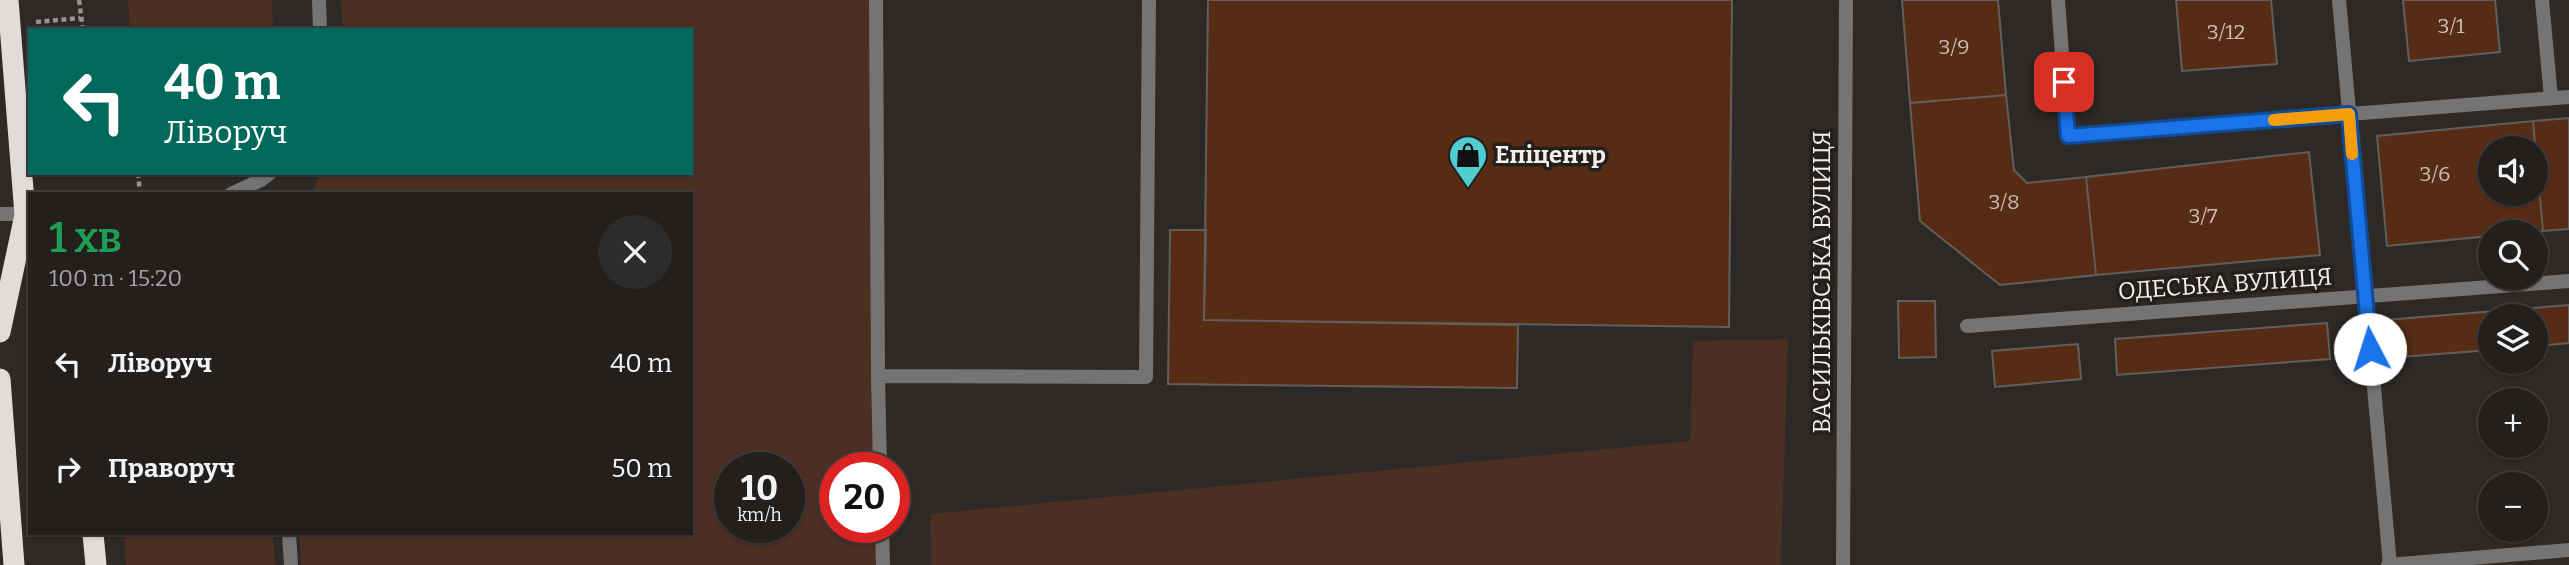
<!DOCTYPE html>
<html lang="uk">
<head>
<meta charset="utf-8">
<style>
	body { margin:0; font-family:Bitter,serif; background:#2e2c2a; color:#f1f3f6; height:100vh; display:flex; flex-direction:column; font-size:26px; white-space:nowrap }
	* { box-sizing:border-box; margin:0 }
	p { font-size:23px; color:#a2a2a4 }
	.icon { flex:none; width:38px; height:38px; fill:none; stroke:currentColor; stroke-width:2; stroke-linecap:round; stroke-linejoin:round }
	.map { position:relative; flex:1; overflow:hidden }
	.panel { position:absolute; left:28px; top:192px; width:665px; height:343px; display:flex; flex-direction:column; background:#221f1d; border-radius:0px; box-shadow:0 2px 5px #0004,0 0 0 2px #3f3d3b }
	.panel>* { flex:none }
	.top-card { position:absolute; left:28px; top:28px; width:665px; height:147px; border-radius:0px; box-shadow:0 2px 5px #0004,0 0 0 2px #3f3d3b; background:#00695c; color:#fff; overflow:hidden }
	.fabs { position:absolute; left:2478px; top:136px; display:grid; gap:14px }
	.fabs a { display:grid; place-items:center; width:70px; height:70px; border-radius:50%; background:#221f1d; box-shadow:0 2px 5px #0004,0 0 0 2px #3f3d3b; font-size:35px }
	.speed { position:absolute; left:714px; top:452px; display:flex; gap:14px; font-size:35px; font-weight:700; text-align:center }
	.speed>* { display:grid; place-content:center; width:91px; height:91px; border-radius:50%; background:#221f1d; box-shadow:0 2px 5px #0004,0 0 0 2px #3f3d3b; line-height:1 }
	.speed small { font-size:18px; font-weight:400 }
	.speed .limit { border:10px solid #d22; background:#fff; color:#111 }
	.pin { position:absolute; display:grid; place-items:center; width:60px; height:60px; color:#fff; margin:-30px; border-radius:14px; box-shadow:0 4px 10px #0006 }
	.me { position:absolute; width:77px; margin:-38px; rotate:355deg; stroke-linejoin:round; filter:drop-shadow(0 0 5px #0008) }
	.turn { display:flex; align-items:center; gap:24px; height:147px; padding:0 21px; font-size:32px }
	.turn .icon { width:91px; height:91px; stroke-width:2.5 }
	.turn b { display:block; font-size:49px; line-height:60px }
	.round { display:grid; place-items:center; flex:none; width:74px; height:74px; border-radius:37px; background:#2e2c2a }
	.summary { display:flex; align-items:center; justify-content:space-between; height:119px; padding:0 21px }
	h1 { font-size:42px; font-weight:600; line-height:52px; color:#1e9e55 }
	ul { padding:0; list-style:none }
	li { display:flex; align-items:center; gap:21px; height:105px; padding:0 21px }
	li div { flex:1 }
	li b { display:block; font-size:26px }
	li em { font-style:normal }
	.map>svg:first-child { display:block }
	.green { fill:#4b2f22; fill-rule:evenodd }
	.building { fill:#572c15; stroke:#625e5b; stroke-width:2 }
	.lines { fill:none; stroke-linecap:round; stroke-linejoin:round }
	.path { stroke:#959290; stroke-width:4.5; stroke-dasharray:5 3.5; stroke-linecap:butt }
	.lane { stroke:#767473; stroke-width:14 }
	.street { stroke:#767473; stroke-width:14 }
	.highway { stroke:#e1dcd9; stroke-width:21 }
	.route-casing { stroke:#114b97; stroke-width:18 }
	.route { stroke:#1a73e8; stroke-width:12 }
	.slow { stroke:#f59e0b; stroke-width:12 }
	.labels { text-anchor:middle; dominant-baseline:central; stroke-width:7; stroke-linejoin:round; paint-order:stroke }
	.number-label { font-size:21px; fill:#cbbeb8 }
	.poi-label { font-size:24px; font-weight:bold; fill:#f2efee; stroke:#231f1d; text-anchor:start }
	.street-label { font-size:24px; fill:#f2efee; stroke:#231f1d }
</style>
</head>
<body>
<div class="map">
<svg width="2569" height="565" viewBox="0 0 2569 565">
	<rect width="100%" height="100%" fill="#2d2927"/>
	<!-- green -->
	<path class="green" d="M128,0H272L273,30H130Z
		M341,0H876L880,467H835V527H882L883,565H301L299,534H691V194H311L320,173H691V30H343ZM730,467H789V527H730Z
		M1788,339L1781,565H931L930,514L1690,441L1693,341Z
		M124,534H273L275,565H126Z"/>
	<!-- building -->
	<path class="building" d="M1208,0H1732L1729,327L1204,320Z
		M1902,0H1998L2006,95L1910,103Z
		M2176,0H2271L2277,64L2182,71Z
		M2403,0H2495L2500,52L2409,61Z
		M2006,95L2014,170L2027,183L2086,177L2096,275L2000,285L1920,221L1910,103Z
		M2569,118V229L2543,231L2533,121Z
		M2533,121L2535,149H2490V194H2536V154L2543,231L2490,233V236L2387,246L2377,136Z
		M2309,152L2320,255L2096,275L2086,177Z
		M1170,230H1206L1204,320L1518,325L1517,388L1168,384Z
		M1898,301H1935L1936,357L1899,358Z
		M2569,305V343L2536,346V317H2490V350L2388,358L2385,320Z
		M2327,323L2330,359L2117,375L2115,339Z
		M2078,344L2081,379L1995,387L1992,351Z"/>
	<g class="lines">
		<!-- path -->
		<path class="path" d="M79,0L83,30
			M36,22L80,18
			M138,173L140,194"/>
		<!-- lane -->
		<path class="lane" d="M319,0L320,30
			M876,0L878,376L1146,377L1149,0
			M2058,0L2068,136L2569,97
			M2339,0L2390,565
			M2542,0L2551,98
			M231,194L261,180L270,173
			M878,376L880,467
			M882,527L883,565"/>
		<!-- street -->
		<path class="street" d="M0,214H30
			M1967,326L2569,281
			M289,534L291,565
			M1843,565L1846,0
			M2388,565L2569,550"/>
		<!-- highway -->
		<path class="highway" d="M0,332L25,215L8,0
			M0,379L14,565
			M93,534L96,565"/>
	</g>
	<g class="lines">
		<defs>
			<path id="route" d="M2064,82L2068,136L2349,114L2370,349"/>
		</defs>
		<!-- route casing -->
		<use href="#route" class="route-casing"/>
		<!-- route -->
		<use href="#route" class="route"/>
		<!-- slow -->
		<path class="slow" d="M2274,120L2349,114L2352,154"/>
	</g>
	<!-- icons -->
	<defs>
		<symbol id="shop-pin" viewBox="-11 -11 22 30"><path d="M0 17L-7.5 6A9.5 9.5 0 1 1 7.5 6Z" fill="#52cdcf" stroke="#231f1d"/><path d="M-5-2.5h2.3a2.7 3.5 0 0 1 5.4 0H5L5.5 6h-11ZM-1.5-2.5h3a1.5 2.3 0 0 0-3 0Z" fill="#111"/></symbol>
	</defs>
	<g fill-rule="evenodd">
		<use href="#shop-pin" x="1446" y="133" width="44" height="60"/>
	</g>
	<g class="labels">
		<!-- number labels -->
		<g class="number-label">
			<text x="2451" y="26">3/1</text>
			<text x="2226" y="32">3/12</text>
			<text x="1954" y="47">3/9</text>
			<text x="2435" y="174">3/6</text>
			<text x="2004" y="202">3/8</text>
			<text x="2203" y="216">3/7</text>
		</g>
		<!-- poi labels -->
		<g class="poi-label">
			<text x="1495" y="155">Епіцентр</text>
		</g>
		<!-- street labels -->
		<g class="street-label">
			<text transform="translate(1822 282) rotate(-90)">ВАСИЛЬКІВСЬКА ВУЛИЦЯ</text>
			<text transform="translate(2225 284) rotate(-4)">ОДЕСЬКА ВУЛИЦЯ</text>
		</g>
	</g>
</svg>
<div class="fabs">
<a><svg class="icon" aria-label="sound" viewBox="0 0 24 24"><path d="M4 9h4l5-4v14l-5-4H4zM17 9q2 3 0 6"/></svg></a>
<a><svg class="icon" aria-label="search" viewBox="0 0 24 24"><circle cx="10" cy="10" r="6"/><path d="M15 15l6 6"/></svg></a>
<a><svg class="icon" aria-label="layers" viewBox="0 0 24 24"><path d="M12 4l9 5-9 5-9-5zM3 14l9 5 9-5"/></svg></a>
<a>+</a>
<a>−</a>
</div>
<div class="speed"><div>10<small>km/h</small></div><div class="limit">20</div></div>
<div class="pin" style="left:2064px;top:82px;background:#d93025"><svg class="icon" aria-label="arrive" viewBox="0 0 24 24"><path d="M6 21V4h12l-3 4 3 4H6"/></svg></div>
<svg class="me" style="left:2370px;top:349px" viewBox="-20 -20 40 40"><circle r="19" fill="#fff"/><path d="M0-13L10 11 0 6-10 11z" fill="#1a73e8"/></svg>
<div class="top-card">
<div class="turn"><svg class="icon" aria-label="left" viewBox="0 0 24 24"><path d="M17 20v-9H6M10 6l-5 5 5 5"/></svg><div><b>40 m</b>Ліворуч</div></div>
</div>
<section class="panel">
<div class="summary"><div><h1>1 хв</h1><p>100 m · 15:20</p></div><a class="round"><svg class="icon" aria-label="close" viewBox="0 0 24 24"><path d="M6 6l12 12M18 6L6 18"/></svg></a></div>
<ul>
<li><svg class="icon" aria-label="left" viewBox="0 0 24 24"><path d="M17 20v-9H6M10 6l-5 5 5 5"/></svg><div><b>Ліворуч</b></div><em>40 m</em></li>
<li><svg class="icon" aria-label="right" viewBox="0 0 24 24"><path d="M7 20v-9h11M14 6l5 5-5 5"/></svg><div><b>Праворуч</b></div><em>50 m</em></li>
</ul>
</section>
</div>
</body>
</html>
